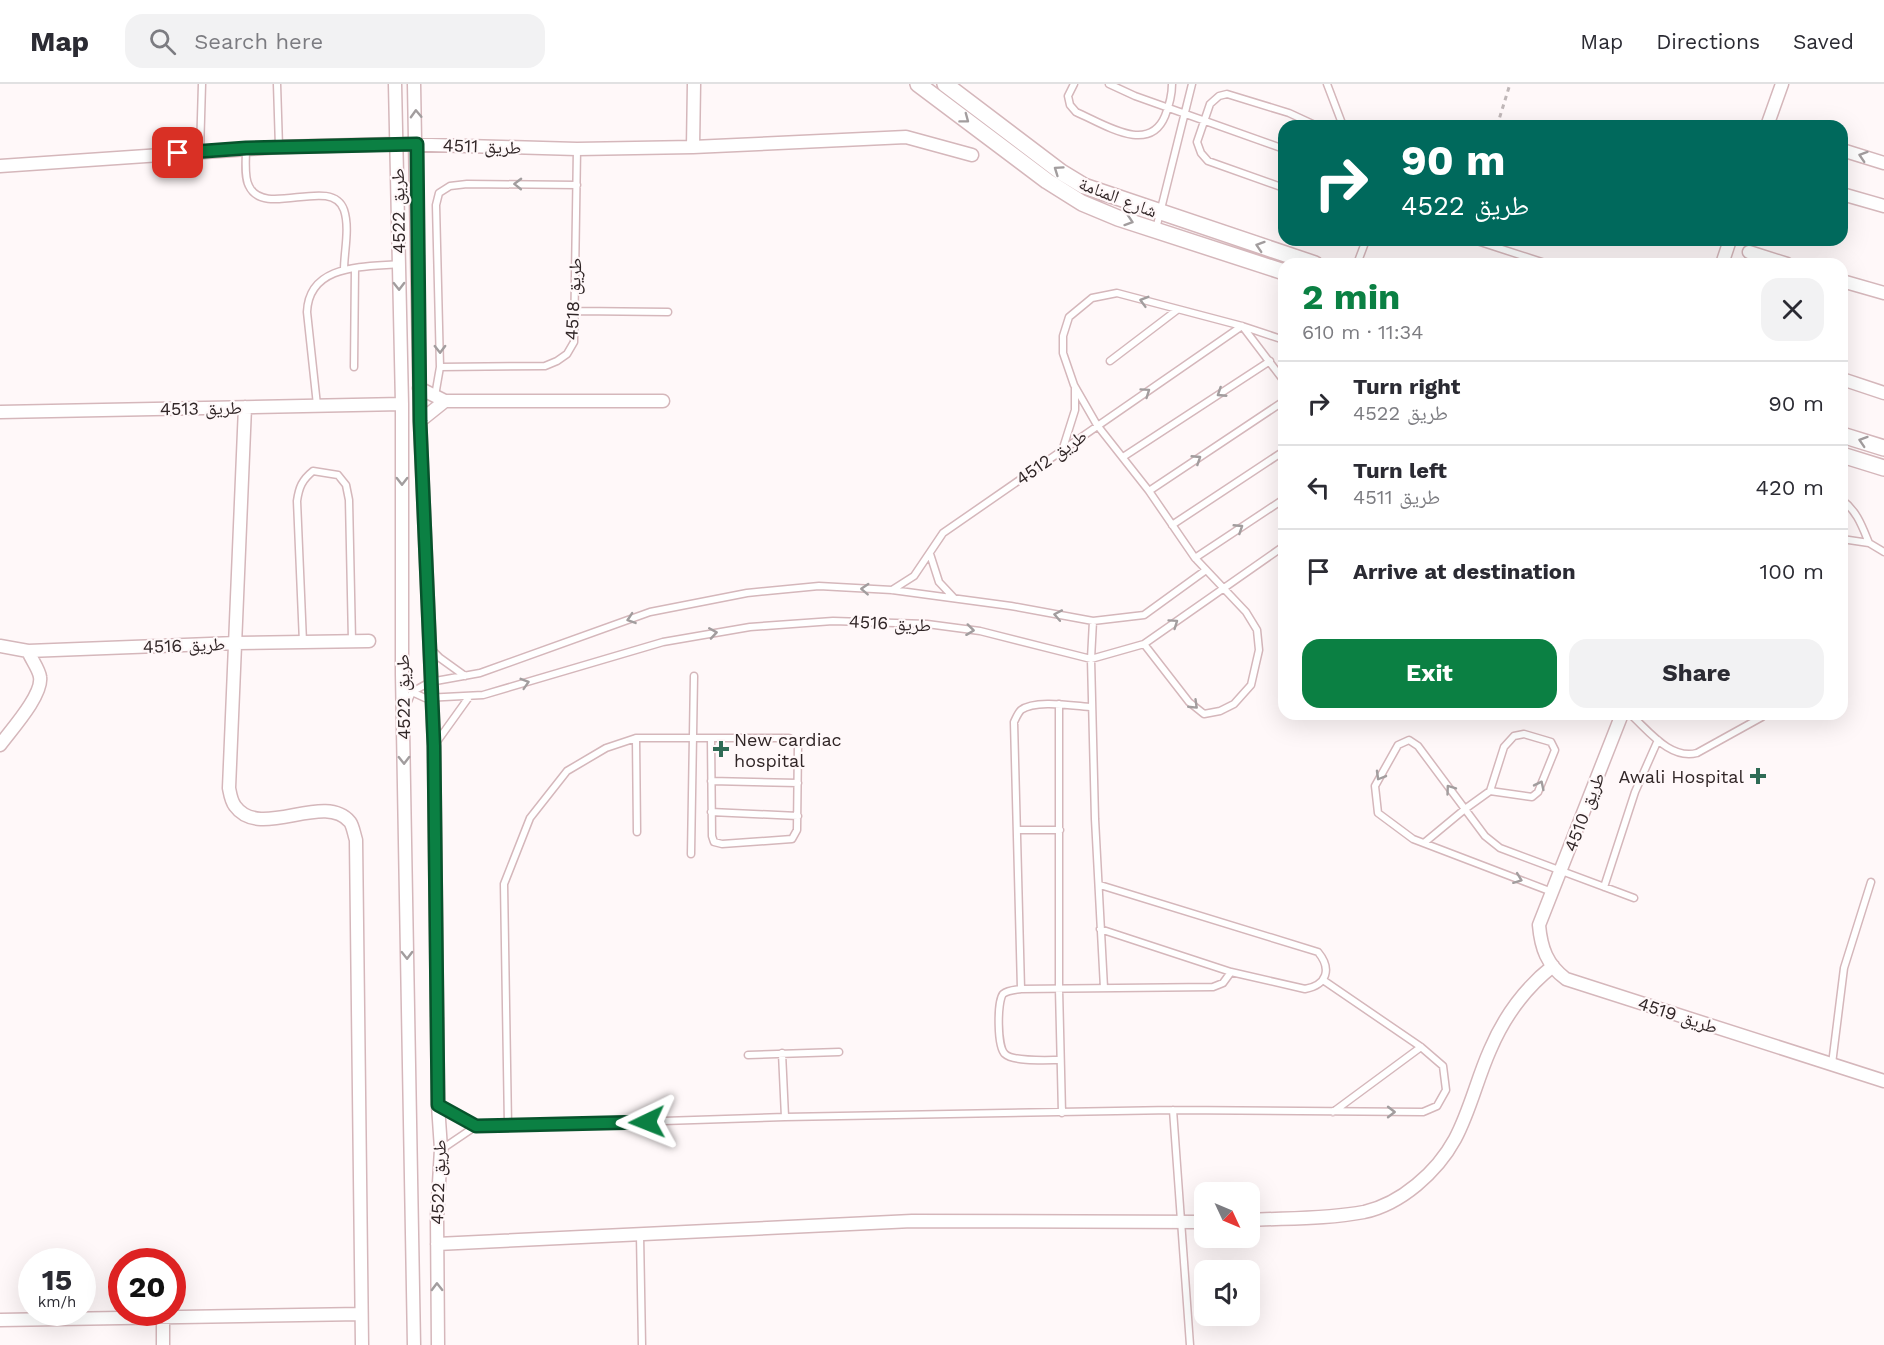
<!DOCTYPE html>
<html lang="en">
<head>
<meta charset="utf-8">
<style>
	body { margin:0; font-family:"Work Sans","Noto Naskh Arabic",sans-serif; background:#f2f2f3; color:#2b2b33; height:100vh; display:flex; flex-direction:column; font-size:22px; white-space:nowrap }
	* { box-sizing:border-box; margin:0 }
	p { font-size:20px; color:#7c7c81 }
	.icon { flex:none; width:33px; height:33px; fill:none; stroke:currentColor; stroke-width:2; stroke-linecap:round; stroke-linejoin:round }
	.map { position:relative; flex:1; overflow:hidden }
	.sheet { position:absolute; left:1278px; top:174px; width:570px; height:462px; display:flex; flex-direction:column; background:#fff; border-radius:18px; box-shadow:0 6px 24px #0002 }
	.sheet>* { flex:none }
	.hud { position:absolute; left:1278px; top:36px; width:570px; height:126px; border-radius:18px; box-shadow:0 6px 24px #0002; background:#00695c; color:#fff; overflow:hidden }
	.needle { width:39px; rotate:134deg }
	.fabs { position:absolute; left:1194px; top:1098px; display:grid; gap:12px }
	.fabs a { display:grid; place-items:center; width:66px; height:66px; border-radius:12px; background:#fff; box-shadow:0 6px 24px #0002; font-size:30px }
	.speed { position:absolute; left:18px; top:1164px; display:flex; gap:12px; font-size:30px; font-weight:700; text-align:center }
	.speed>* { display:grid; place-content:center; width:78px; height:78px; border-radius:50%; background:#fff; box-shadow:0 6px 24px #0002; line-height:1 }
	.speed small { font-size:15px; font-weight:400 }
	.speed .limit { border:9px solid #d22; background:#fff; color:#111 }
	.pin { position:absolute; display:grid; place-items:center; width:51px; height:51px; color:#fff; margin:-26px; border-radius:12px; box-shadow:0 3px 9px #0006 }
	.me { position:absolute; width:66px; margin:-33px; rotate:268deg; stroke-linejoin:round; filter:drop-shadow(0 0 4px #0008) }
	.turn { display:flex; align-items:center; gap:21px; height:126px; padding:0 24px; font-size:27px }
	.turn .icon { width:78px; height:78px; stroke-width:2.5 }
	.turn b { display:block; font-size:42px; line-height:51px }
	.round { display:grid; place-items:center; flex:none; width:63px; height:63px; border-radius:18px; background:#f2f2f3 }
	.head { display:flex; align-items:center; justify-content:space-between; height:102px; padding:0 24px }
	h1 { font-size:36px; font-weight:700; line-height:45px; color:#0b8043 }
	.action { display:flex; gap:12px; margin-top:auto; padding:12px 24px }
	.action a { flex:1; height:69px; border-radius:18px; background:#0b8043; color:#fff; font-size:24px; font-weight:700; line-height:69px; text-align:center }
	.action a+a { background:#f2f2f3; color:#2b2b33 }
	ul { padding:0; list-style:none }
	li { display:flex; align-items:center; gap:18px; height:84px; padding:0 24px; border-top:2px solid #e1e1e2 }
	li div { flex:1 }
	li b { display:block; font-size:22px }
	li em { font-style:normal }
	header { display:flex; align-items:center; gap:36px; box-sizing:border-box; height:84px; padding:0 30px; background:#fff; border-bottom:2px solid #e1e1e2 }
	header strong { font-size:28px }
	nav { display:flex; gap:33px; margin-inline-start:auto; font-size:21px }
	.search { width:420px; height:54px; background:#f2f2f3; display:flex; align-items:center; gap:15px; box-sizing:border-box; padding:0 21px; border-radius:18px; color:#7c7c81; font-size:22px }
	.map>svg:first-child { display:block }
	.lines { fill:none; stroke-linecap:round; stroke-linejoin:round }
	.service-casing { stroke:#d5b7bb; stroke-width:9 }
	.minor-casing { stroke:#d5b7bb; stroke-width:15 }
	.tertiary-casing { stroke:#d5b7bb; stroke-width:18 }
	.path { stroke:#c0b7b8; stroke-width:3; stroke-dasharray:4.5 4.5; stroke-linecap:butt }
	.service { stroke:#fff; stroke-width:6 }
	.minor { stroke:#fff; stroke-width:12 }
	.tertiary { stroke:#fff; stroke-width:15 }
	.oneway { stroke:#a29d9e }
	.route-casing { stroke:#07532c; stroke-width:15 }
	.route { stroke:#0b8043; stroke-width:10 }
	.poi-dot { fill:#2f6b55; stroke:#fff8f9; stroke-width:2 }
	.labels { text-anchor:middle; dominant-baseline:central; stroke-width:4.5; stroke-linejoin:round; paint-order:stroke }
	.street-label { font-size:18px; fill:#312627; stroke:#fff8f9 }
	.poi-label { font-size:18px; fill:#312627; stroke:#fff8f9; text-anchor:start }
</style>
</head>
<body>
<header>
<strong>Map</strong>
<div class="search"><svg class="icon" aria-label="search" viewBox="0 0 24 24"><circle cx="10" cy="10" r="6"/><path d="M15 15l6 6"/></svg>Search here</div>
<nav><a>Map</a><a>Directions</a><a>Saved</a></nav>
</header>
<div class="map">
<svg width="1884" height="1261" viewBox="0 0 1884 1261">
	<rect width="100%" height="100%" fill="#fff8f9"/>
	<g class="lines">
		<defs>
			<path id="service" d="M277,0L279,63
				M1074,0L1068,12L1070,21L1076,28C1104,40 1149,71 1165,32C1169,22 1172,11 1172,0
				M1109,0L1135,12L1284,65
				M1327,0L1343,42
				M246,66C246,76 244,93 249,102C264,135 332,91 344,126C350,144 344,168 344,186
				M200,68L202,0
				M1284,104L1208,77L1201,69L1197,58L1210,20L1219,12L1227,10L1289,29L1317,42
				M1156,145L1192,0
				M1474,156L1548,180
				M1357,180L1366,156
				M576,227L668,228
				M1243,243L1284,297
				M1110,277L1177,226
				M354,283L355,184
				M440,283L545,282L557,277L567,270L574,258L577,65
				M435,312L440,283L436,121L439,109L450,102L467,100L577,101
				M317,321L307,228C309,180 363,183 399,180
				M1063,364L1075,326V304
				M1123,373L1270,277
				M1149,407L1284,317
				M1842,416C1857,427 1862,442 1869,459
				M1172,441L1284,367
				M1842,455L1869,459L1884,468
				M930,470L939,498L954,514
				M1195,474L1284,415
				M892,506L914,492L943,449L1242,242
				M1093,537L1091,575L1095,735L1104,904
				M303,558L297,417C299,403 302,396 313,387L338,391L346,401L349,416L352,557
				M1144,560L1189,618L1204,630L1220,627L1234,620L1251,601L1259,566L1257,546L1246,528L1195,474L1149,407L1097,341L1074,301L1063,269V252L1069,233L1092,214L1117,209L1242,242L1284,256
				M431,565L440,574L465,592
				M405,599L412,608L425,614L483,611L663,558L750,543L833,537L927,540L980,547L1091,575L1144,560L1284,462
				M1059,620V905L1062,1029
				M406,622L412,608L430,598L480,589L650,528L747,509L819,502L892,506L1011,522L1093,537L1144,531L1206,486
				M1630,630C1649,647 1670,676 1697,669L1762,633
				M636,654L637,748
				M436,659L469,613
				M711,697L798,699
				M711,728L798,732
				M1017,746H1060
				M1424,759L1465,725L1490,707L1504,663L1514,652L1524,650L1551,658L1555,666L1538,708L1532,713L1490,707
				M691,770L694,592
				M1604,803L1635,708L1658,656
				M1552,808L1413,755L1378,729L1375,702L1398,661L1409,656L1418,662L1485,752L1500,764L1634,814
				M1100,845L1231,888
				M1021,905L1014,638C1016,634 1018,629 1021,626C1035,615 1075,622 1092,623
				M782,969L785,1033
				M748,971L839,968
				M1060,976C1048,976 1013,978 1005,970C997,963 997,918 1003,910C1008,906 1015,906 1021,905L1213,903L1223,899L1231,888L1305,905C1327,901 1332,885 1318,868L1100,801
				M1832,980L1844,884L1871,798
				M438,1021L476,1042H508L785,1033L1173,1026L1423,1028L1437,1022L1446,1006L1443,982L1421,963L1323,896
				M1173,1026L1190,1261
				M1333,1028L1421,963
				M508,1042L504,800L530,734L567,687L606,664L636,654H789L798,659L797,746L792,755L722,760L714,758L712,752L711,654
				M442,1065L476,1042
				M640,1151L642,1261"/>
			<path id="minor" d="M395,0L402,320V590L414,1261
				M414,0L420,337L434,662L438,1021L441,1065L437,1133L438,1261
				M1767,42L1782,0
				M693,63L694,0
				M1842,66L1884,79
				M0,82L279,63L396,60L577,65L693,63L906,53L972,71
				M1842,110L1884,122
				M1749,168L1787,180
				M1722,180L1730,156
				M1842,197L1884,209
				M1842,295L1884,309
				M419,304L445,317H663
				M245,323L229,704C230,709 231,717 235,722C260,757 324,707 350,738C353,742 354,750 356,756L362,1261
				M0,328L402,320
				M420,337L445,317
				M0,562L28,567L236,559L369,557
				M1622,630L1539,841C1541,864 1547,881 1566,895L1884,997
				M0,661C11,646 43,611 40,593C39,585 31,575 28,567
				M1250,1136C1287,1134 1327,1135 1364,1128C1401,1120 1437,1088 1455,1055C1470,1027 1477,995 1490,966C1504,933 1525,904 1553,882
				M437,1160L912,1137L1204,1138
				M0,1236L361,1230
				M163,1261V1235"/>
			<path id="tertiary" d="M918,0L1047,97L1082,119L1118,134L1284,188
				M945,0L1061,88L1084,102L1315,180
				M1842,351L1884,364
				M1842,371L1884,384"/>
		</defs>
		<!-- service casing -->
		<use href="#service" class="service-casing"/>
		<!-- minor casing -->
		<use href="#minor" class="minor-casing"/>
		<!-- tertiary casing -->
		<use href="#tertiary" class="tertiary-casing"/>
		<!-- path -->
		<path class="path" d="M1497,42L1510,0"/>
		<!-- service -->
		<use href="#service" class="service"/>
		<!-- minor -->
		<use href="#minor" class="minor"/>
		<!-- tertiary -->
		<use href="#tertiary" class="tertiary"/>
	</g>
	<!-- one-way arrows -->
	<defs><path id="oneway-chevron" d="M-2-3.5L2.5 0L-2 3.5" fill="none" stroke-width="1.6" stroke-linecap="round" stroke-linejoin="round" transform="scale(1.5)"/></defs>
	<g class="oneway">
		<use href="#oneway-chevron" transform="translate(416 30) rotate(-92)"/>
		<use href="#oneway-chevron" transform="translate(965 35) rotate(37)"/>
		<use href="#oneway-chevron" transform="translate(1863 72) rotate(-162)"/>
		<use href="#oneway-chevron" transform="translate(1058 86) rotate(-145)"/>
		<use href="#oneway-chevron" transform="translate(518 100) rotate(-179)"/>
		<use href="#oneway-chevron" transform="translate(1129 137) rotate(18)"/>
		<use href="#oneway-chevron" transform="translate(1260 162) rotate(-162)"/>
		<use href="#oneway-chevron" transform="translate(399 202) rotate(89)"/>
		<use href="#oneway-chevron" transform="translate(1144 217) rotate(-164)"/>
		<use href="#oneway-chevron" transform="translate(440 265) rotate(89)"/>
		<use href="#oneway-chevron" transform="translate(1146 308) rotate(-35)"/>
		<use href="#oneway-chevron" transform="translate(1221 309) rotate(147)"/>
		<use href="#oneway-chevron" transform="translate(1863 357) rotate(-162)"/>
		<use href="#oneway-chevron" transform="translate(1197 375) rotate(-33)"/>
		<use href="#oneway-chevron" transform="translate(402 397) rotate(90)"/>
		<use href="#oneway-chevron" transform="translate(1239 444) rotate(-33)"/>
		<use href="#oneway-chevron" transform="translate(865 505) rotate(-177)"/>
		<use href="#oneway-chevron" transform="translate(1058 531) rotate(-169)"/>
		<use href="#oneway-chevron" transform="translate(631 535) rotate(161)"/>
		<use href="#oneway-chevron" transform="translate(1174 539) rotate(-35)"/>
		<use href="#oneway-chevron" transform="translate(970 546) rotate(7)"/>
		<use href="#oneway-chevron" transform="translate(713 549) rotate(-9)"/>
		<use href="#oneway-chevron" transform="translate(525 599) rotate(-17)"/>
		<use href="#oneway-chevron" transform="translate(1194 621) rotate(44)"/>
		<use href="#oneway-chevron" transform="translate(404 676) rotate(89)"/>
		<use href="#oneway-chevron" transform="translate(1380 692) rotate(120)"/>
		<use href="#oneway-chevron" transform="translate(1540 701) rotate(-64)"/>
		<use href="#oneway-chevron" transform="translate(1450 705) rotate(-126)"/>
		<use href="#oneway-chevron" transform="translate(1518 795) rotate(21)"/>
		<use href="#oneway-chevron" transform="translate(407 871) rotate(89)"/>
		<use href="#oneway-chevron" transform="translate(1391 1028)"/>
		<use href="#oneway-chevron" transform="translate(437 1203) rotate(-91)"/>
	</g>
	<g class="lines">
		<defs>
			<path id="route" d="M178,69L246,64L417,60L420,337L434,662L438,1021L476,1042L647,1038"/>
		</defs>
		<!-- route casing -->
		<use href="#route" class="route-casing"/>
		<!-- route -->
		<use href="#route" class="route"/>
	</g>
	<!-- markers -->
	<g class="poi-dot">
		<path d="M718 656h6v6h6v6h-6v6h-6v-6h-6v-6h6z"/>
		<path d="M1755 683h6v6h6v6h-6v6h-6v-6h-6v-6h6z"/>
	</g>
	<g class="labels">
		<!-- street labels -->
		<g class="street-label">
			<text transform="translate(482 62) rotate(2)">طريق 4511</text>
			<text transform="translate(1118 113) rotate(21)">شارع المنامة</text>
			<text transform="translate(398 127) rotate(-91)">طريق 4522</text>
			<text transform="translate(573 215) rotate(-87)">طريق 4518</text>
			<text transform="translate(201 324) rotate(-1)">طريق 4513</text>
			<text transform="translate(1051 373) rotate(-35)">طريق 4512</text>
			<text transform="translate(890 539) rotate(3)">طريق 4516</text>
			<text transform="translate(184 561) rotate(-2)">طريق 4516</text>
			<text transform="translate(403 613) rotate(-91)">طريق 4522</text>
			<text transform="translate(1584 728) rotate(-69)">طريق 4510</text>
			<text transform="translate(1678 931) rotate(18)">طريق 4519</text>
			<text transform="translate(438 1098) rotate(-88)">طريق 4522</text>
		</g>
		<!-- poi labels -->
		<g class="poi-label">
			<text x="734" y="655">New cardiac<tspan x="734" dy="21">hospital</tspan></text>
			<text x="1744" y="692" text-anchor="end">Awali Hospital</text>
		</g>
	</g>
</svg>
<div class="fabs">
<a><svg class="needle" viewBox="-14 -14 28 28"><path d="M0-13l5 13h-10z" fill="#e53935"/><path d="M0 13l5-13h-10z" fill="#7c7c81"/></svg></a>
<a><svg class="icon" aria-label="sound" viewBox="0 0 24 24"><path d="M4 9h4l5-4v14l-5-4H4zM17 9q2 3 0 6"/></svg></a>
</div>
<div class="speed"><div>15<small>km/h</small></div><div class="limit">20</div></div>
<div class="pin" style="left:178px;top:69px;background:#d93025"><svg class="icon" aria-label="arrive" viewBox="0 0 24 24"><path d="M6 21V4h12l-3 4 3 4H6"/></svg></div>
<svg class="me" style="left:647px;top:1038px" viewBox="-20 -20 40 40"><path d="M0-17L14 15 0 8-14 15z" fill="#0b8043" stroke="#fff" stroke-width="4"/></svg>
<div class="hud">
<div class="turn"><svg class="icon" aria-label="right" viewBox="0 0 24 24"><path d="M7 20v-9h11M14 6l5 5-5 5"/></svg><div><b>90 m</b>طريق 4522</div></div>
</div>
<section class="sheet">
<div class="head"><div><h1>2 min</h1><p>610 m · 11:34</p></div><a class="round"><svg class="icon" aria-label="close" viewBox="0 0 24 24"><path d="M6 6l12 12M18 6L6 18"/></svg></a></div>
<ul>
<li><svg class="icon" aria-label="right" viewBox="0 0 24 24"><path d="M7 20v-9h11M14 6l5 5-5 5"/></svg><div><b>Turn right</b><p>طريق 4522</p></div><em>90 m</em></li>
<li><svg class="icon" aria-label="left" viewBox="0 0 24 24"><path d="M17 20v-9H6M10 6l-5 5 5 5"/></svg><div><b>Turn left</b><p>طريق 4511</p></div><em>420 m</em></li>
<li><svg class="icon" aria-label="arrive" viewBox="0 0 24 24"><path d="M6 21V4h12l-3 4 3 4H6"/></svg><div><b>Arrive at destination</b></div><em>100 m</em></li>
</ul>
<div class="action"><a>Exit</a><a>Share</a></div>
</section>
</div>
</body>
</html>
